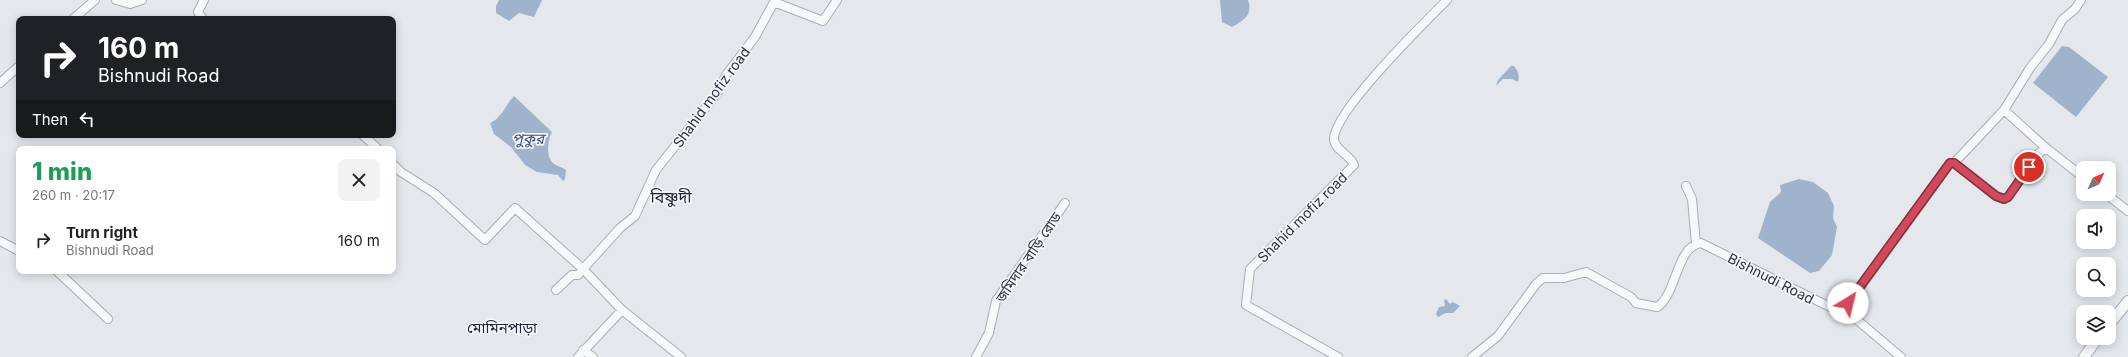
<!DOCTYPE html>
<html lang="en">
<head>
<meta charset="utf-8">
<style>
	body { margin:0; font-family:Inter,"Noto Sans Bengali",sans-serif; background:#f2f2f2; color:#222; height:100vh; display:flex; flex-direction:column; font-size:15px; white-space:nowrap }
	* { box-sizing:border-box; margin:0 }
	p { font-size:13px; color:#767676 }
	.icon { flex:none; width:22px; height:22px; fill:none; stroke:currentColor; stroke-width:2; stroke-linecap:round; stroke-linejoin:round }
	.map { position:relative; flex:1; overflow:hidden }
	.side { position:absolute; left:16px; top:146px; width:380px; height:128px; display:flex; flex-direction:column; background:#fff; border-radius:8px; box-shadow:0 2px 10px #0003 }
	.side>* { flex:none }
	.top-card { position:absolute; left:16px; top:16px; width:380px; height:122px; border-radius:8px; box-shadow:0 2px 10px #0003; background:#202124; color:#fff; overflow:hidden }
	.needle { width:26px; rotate:45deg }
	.controls { position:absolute; left:2076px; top:161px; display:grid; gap:8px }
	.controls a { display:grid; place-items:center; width:40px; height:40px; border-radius:8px; background:#fff; box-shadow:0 2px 10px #0003; font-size:20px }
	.pin { position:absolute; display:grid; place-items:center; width:34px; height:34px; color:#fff; margin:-17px; border:2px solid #fff; border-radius:50%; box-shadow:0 1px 4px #0007 }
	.me { position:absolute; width:44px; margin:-22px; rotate:36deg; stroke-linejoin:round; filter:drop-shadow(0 0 3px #0008) }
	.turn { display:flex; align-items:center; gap:14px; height:84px; padding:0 16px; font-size:18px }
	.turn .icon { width:52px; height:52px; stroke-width:2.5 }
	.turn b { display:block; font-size:28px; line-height:34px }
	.then { display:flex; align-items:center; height:38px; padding:0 16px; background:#0003; gap:8px; font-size:15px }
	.round { display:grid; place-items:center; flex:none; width:42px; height:42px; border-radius:8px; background:#f2f2f2 }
	.summary { display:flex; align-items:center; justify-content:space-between; height:68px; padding:0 16px }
	h1 { font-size:24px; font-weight:800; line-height:30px; color:#1e9e55 }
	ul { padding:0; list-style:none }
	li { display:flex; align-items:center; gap:12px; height:52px; padding:0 16px }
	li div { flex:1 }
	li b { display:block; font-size:15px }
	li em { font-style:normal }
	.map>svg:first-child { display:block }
	.water { fill:#9fb4cc }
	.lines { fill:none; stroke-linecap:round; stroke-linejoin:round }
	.minor-casing { stroke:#a9aeb7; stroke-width:10 }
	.tertiary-casing { stroke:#a9aeb7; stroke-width:12 }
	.minor { stroke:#f7f8fa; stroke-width:8 }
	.tertiary { stroke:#f7f8fa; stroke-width:10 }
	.route-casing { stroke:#882f3b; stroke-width:10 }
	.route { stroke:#d1495b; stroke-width:7 }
	.labels { text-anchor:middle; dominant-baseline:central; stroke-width:3.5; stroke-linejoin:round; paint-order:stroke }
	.street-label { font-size:14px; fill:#2b3445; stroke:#f4f6f9 }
	.water-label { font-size:15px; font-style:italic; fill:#34527a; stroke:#f4f6f9 }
	.neighbourhood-label { font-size:15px; fill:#1d2536; stroke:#f4f6f9 }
	.quarter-label { font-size:16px; fill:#1d2536; stroke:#f4f6f9 }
</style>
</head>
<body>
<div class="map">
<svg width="2128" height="357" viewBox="0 0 2128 357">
	<rect width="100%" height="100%" fill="#e4e7ec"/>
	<!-- water -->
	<path class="water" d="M499,0H542L534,17L519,13L509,21L496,13V6Z
		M1220,0H1248C1253,15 1244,20 1232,27L1222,22Z
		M2062,46L2069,47L2108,77L2076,117L2033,83Z
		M1511,66H1514C1518,71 1520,75 1518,82L1512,79H1503L1496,86L1498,80Z
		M514,96L552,132C548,140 545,157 554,164C557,166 562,167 566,170L565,179L563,181L558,175L537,172L525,165L511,147L494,134L490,123C502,118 505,105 514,96Z
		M1799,179L1813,182L1828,193L1834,206L1833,218L1837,227L1832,255L1819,271L1810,273L1758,238L1770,202L1781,192L1780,185Z
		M1446,299L1450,304L1453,302L1460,306L1453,313H1446L1438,317L1436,314L1439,307L1445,306L1444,300Z"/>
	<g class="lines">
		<defs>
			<path id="minor" d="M116,0L130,4L142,0
				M73,19L95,0
				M203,19L198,12L204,0
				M0,83L19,66
				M2004,110L2046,148
				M363,135L378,149
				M1954,163L2004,110L2030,68L2049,44L2062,20L2075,9L2081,0
				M393,164L401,172L434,193L485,240L515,208L583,269L620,228L635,216L656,170L718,92L726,75L755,37L774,2L823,21L837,0
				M1686,186L1692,199L1696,244
				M2106,194L2128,211
				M0,241L19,251
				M57,271L108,319
				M556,290L572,275H578L583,269L622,310L681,357
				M1843,308L1901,357
				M583,350L593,357
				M578,357L622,310
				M976,357L989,333L996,301L1065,203
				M1338,357L1246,305L1250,269L1354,165C1351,155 1334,150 1334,139C1334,111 1425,22 1447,0
				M1472,357L1498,336L1536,284L1543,278H1564L1586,272L1631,297L1636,303L1657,307C1677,295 1676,246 1701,243L1830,307L1843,308L1848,304L1950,163H1954L1996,196L2004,199L2008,197L2038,154L2046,148L2083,177"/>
			<path id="tertiary" d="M2109,325L2128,301
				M2084,357L2098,338"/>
		</defs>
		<!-- minor casing -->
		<use href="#minor" class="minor-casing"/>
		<!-- tertiary casing -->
		<use href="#tertiary" class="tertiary-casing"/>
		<!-- minor -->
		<use href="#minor" class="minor"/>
		<!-- tertiary -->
		<use href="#tertiary" class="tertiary"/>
	</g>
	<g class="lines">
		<defs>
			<path id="route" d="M1848,303L1950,163H1954L1996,196L2004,199L2008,197L2029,167"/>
		</defs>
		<!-- route casing -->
		<use href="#route" class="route-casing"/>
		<!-- route -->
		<use href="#route" class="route"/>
	</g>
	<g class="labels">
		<!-- street labels -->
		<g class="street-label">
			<text transform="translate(711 97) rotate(-54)">Shahid mofiz road</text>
			<text transform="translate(1302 217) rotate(-45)">Shahid mofiz road</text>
			<text transform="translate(1028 257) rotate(-56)">জমিদার বাড়ি রোড</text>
			<text transform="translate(1771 278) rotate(27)">Bishnudi Road</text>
		</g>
		<!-- water labels -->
		<g class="water-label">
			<text x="528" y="138">পুকুর</text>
		</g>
		<!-- neighbourhood labels -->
		<g class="neighbourhood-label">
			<text x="502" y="327">মোমিনপাড়া</text>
		</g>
		<!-- quarter labels -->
		<g class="quarter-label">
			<text x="671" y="197">বিষ্ণুদী</text>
		</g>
	</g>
</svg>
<div class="controls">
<a><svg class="needle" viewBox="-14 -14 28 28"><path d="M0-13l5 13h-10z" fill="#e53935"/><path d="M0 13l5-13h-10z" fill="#767676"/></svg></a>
<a><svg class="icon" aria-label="sound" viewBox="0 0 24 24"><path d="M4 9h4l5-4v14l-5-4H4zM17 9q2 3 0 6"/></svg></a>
<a><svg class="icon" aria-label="search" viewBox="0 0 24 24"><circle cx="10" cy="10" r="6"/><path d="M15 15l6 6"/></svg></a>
<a><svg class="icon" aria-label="layers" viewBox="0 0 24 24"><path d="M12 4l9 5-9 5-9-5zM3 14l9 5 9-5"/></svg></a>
</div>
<div class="pin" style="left:2029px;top:167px;background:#d93025"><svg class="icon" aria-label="arrive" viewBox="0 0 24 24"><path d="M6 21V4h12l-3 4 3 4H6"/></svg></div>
<svg class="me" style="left:1848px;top:303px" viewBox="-20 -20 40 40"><circle r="19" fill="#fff"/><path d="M0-13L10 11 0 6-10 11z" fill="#d1495b"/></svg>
<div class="top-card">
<div class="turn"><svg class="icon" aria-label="right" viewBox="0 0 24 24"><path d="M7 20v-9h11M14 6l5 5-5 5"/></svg><div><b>160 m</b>Bishnudi Road</div></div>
<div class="then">Then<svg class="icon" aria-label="left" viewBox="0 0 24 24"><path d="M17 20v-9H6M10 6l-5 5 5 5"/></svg></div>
</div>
<section class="side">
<div class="summary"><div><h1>1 min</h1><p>260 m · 20:17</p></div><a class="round"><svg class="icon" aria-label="close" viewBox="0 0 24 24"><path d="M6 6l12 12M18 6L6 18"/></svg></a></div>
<ul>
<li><svg class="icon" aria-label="right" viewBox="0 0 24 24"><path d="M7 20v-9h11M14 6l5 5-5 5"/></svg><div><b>Turn right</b><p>Bishnudi Road</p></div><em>160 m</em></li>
</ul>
</section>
</div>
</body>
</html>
